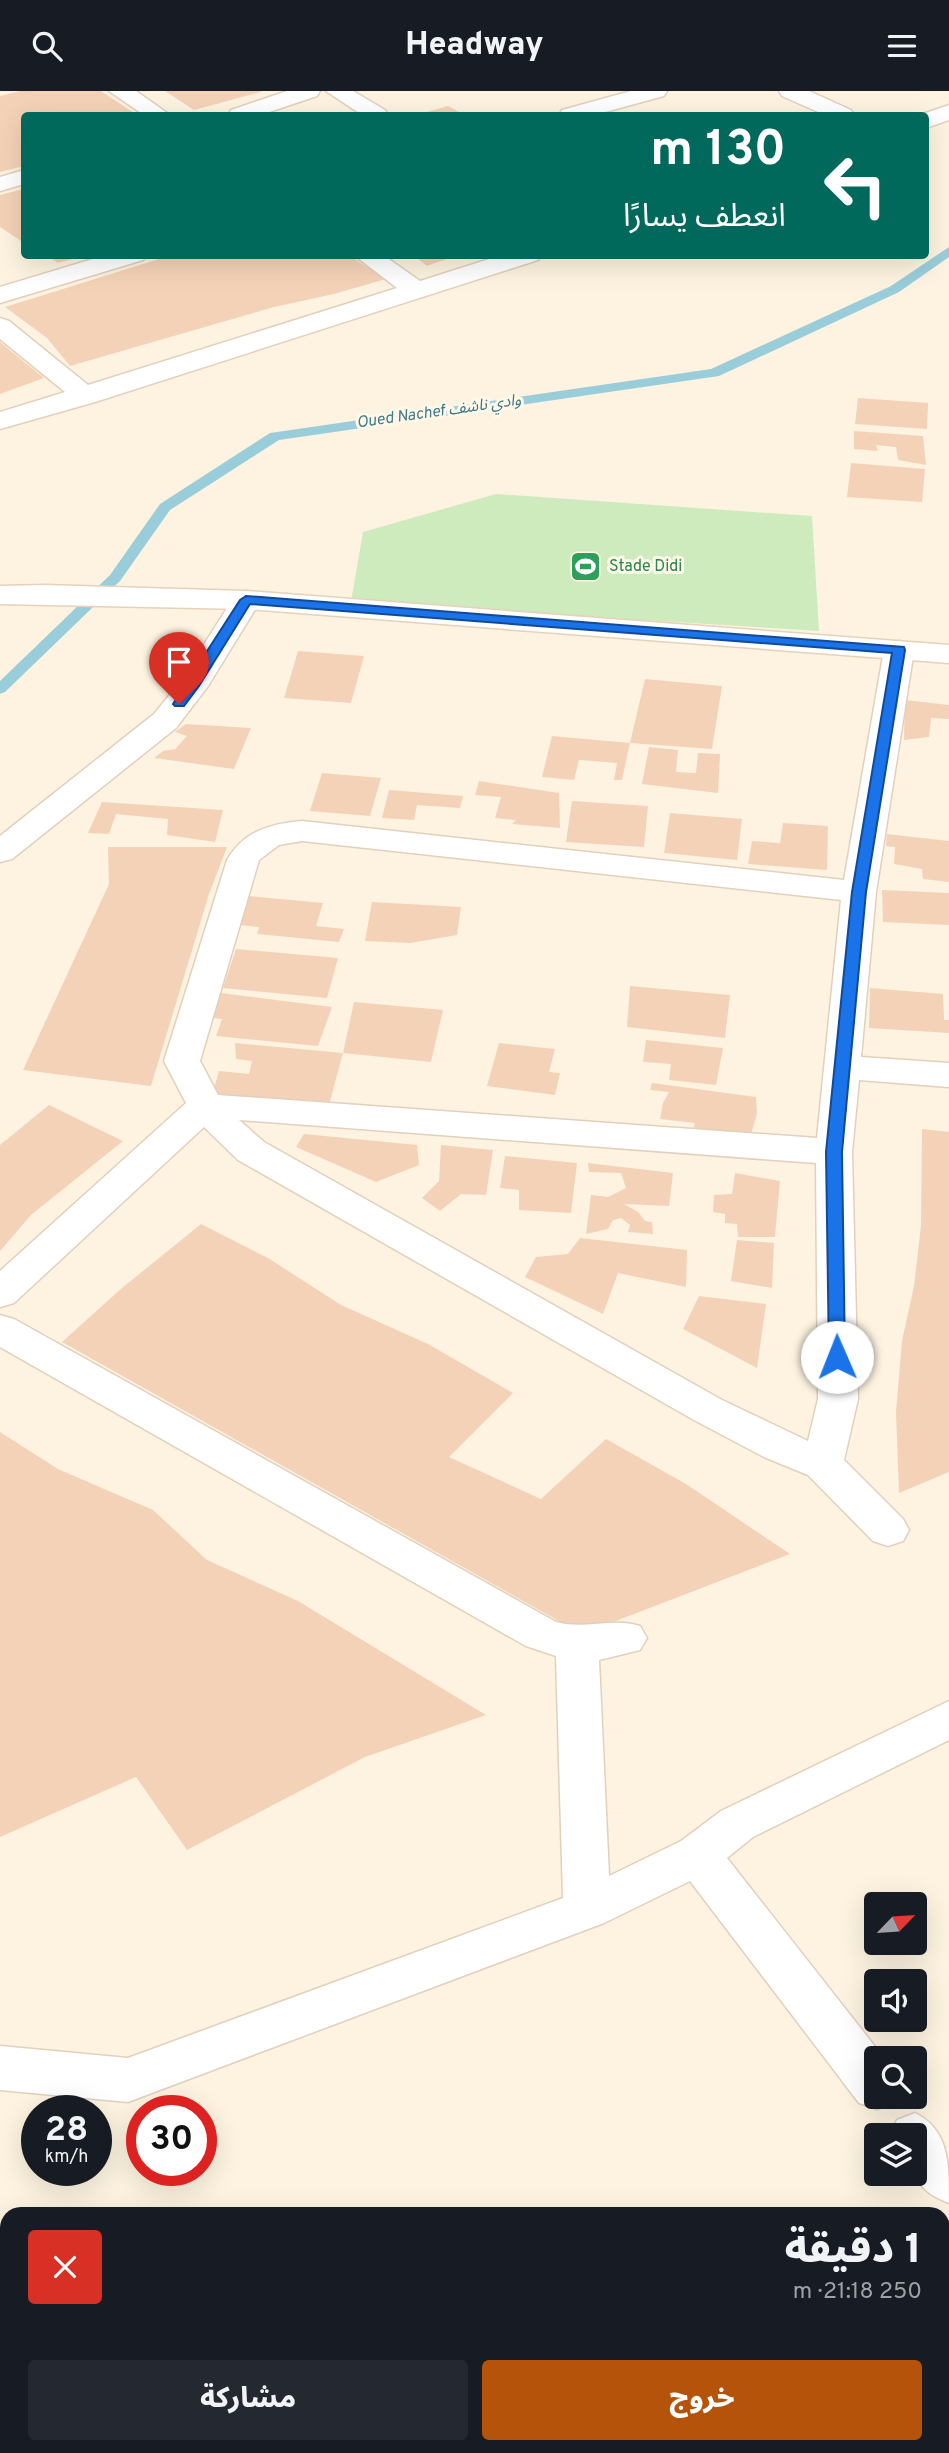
<!DOCTYPE html>
<html lang="ar">
<head>
<meta charset="utf-8">
<style>
	body { margin:0; font-family:Overpass,"Noto Sans Arabic",sans-serif; background:#242831; color:#f1f3f6; direction:rtl; height:100vh; display:flex; flex-direction:column; font-size:26px; white-space:nowrap }
	* { box-sizing:border-box; margin:0 }
	p { font-size:23px; color:#9ea1a6 }
	.icon { flex:none; width:38px; height:38px; fill:none; stroke:currentColor; stroke-width:2; stroke-linecap:round; stroke-linejoin:round }
	.map { position:relative; flex:1; overflow:hidden; direction:ltr }
	.panel { position:absolute; left:0px; top:2116px; width:950px; height:247px; display:flex; flex-direction:column; background:#171b24; border-radius:21px 21px 0 0; box-shadow:0 7px 28px #0002; direction:rtl }
	.panel>* { flex:none }
	.hud { position:absolute; left:21px; top:21px; width:908px; height:147px; border-radius:7px; box-shadow:0 7px 28px #0002; direction:rtl; background:#00695c; color:#fff; overflow:hidden }
	.needle { width:46px; rotate:65deg }
	.controls { position:absolute; left:864px; top:1801px; display:grid; gap:14px }
	.controls a { display:grid; place-items:center; width:63px; height:63px; border-radius:7px; background:#171b24; box-shadow:0 7px 28px #0002; font-size:35px }
	.speed { position:absolute; left:21px; top:2004px; display:flex; gap:14px; font-size:35px; font-weight:700; text-align:center }
	.speed>* { display:grid; place-content:center; width:91px; height:91px; border-radius:50%; background:#171b24; box-shadow:0 7px 28px #0002; line-height:1 }
	.speed small { font-size:18px; font-weight:400 }
	.speed .limit { border:10px solid #d22; background:#fff; color:#111 }
	.pin { position:absolute; display:grid; place-items:center; width:60px; height:60px; color:#fff; margin:-72px -30px; border-radius:50% 50% 50% 0; rotate:-45deg; box-shadow:0 0 7px #0007 }
	.pin .icon { rotate:45deg }
	.me { position:absolute; width:77px; margin:-38px; rotate:359deg; stroke-linejoin:round; filter:drop-shadow(0 0 5px #0008) }
	.turn { display:flex; align-items:center; gap:24px; height:147px; padding:0 28px; font-size:32px }
	.turn .icon { width:91px; height:91px; stroke-width:2.5 }
	.turn b { display:block; font-size:49px; line-height:60px }
	.round { display:grid; place-items:center; flex:none; width:74px; height:74px; border-radius:7px; background:#242831 }
	.summary { display:flex; align-items:center; justify-content:space-between; height:119px; padding:0 28px }
	h1 { font-size:42px; font-weight:800; line-height:52px }
	.action { display:flex; gap:14px; margin-top:auto; padding:14px 28px }
	.action a { flex:1; height:80px; border-radius:7px; background:#b45309; color:#fff; font-size:28px; font-weight:800; line-height:80px; text-align:center }
	.action a+a { background:#242831; color:#f1f3f6 }
	header { display:flex; justify-content:space-between; align-items:center; height:91px; padding:0 28px; background:#171b24; font-size:32px; font-weight:800 }
	.map>svg:first-child { display:block }
	.green { fill:#ceebbe }
	.lines { fill:none; stroke-linecap:round; stroke-linejoin:round }
	.stream { fill:#9acdda; fill-rule:evenodd }
	.building { fill:#f4d2b7 }
	.minor-casing { stroke:#e2d0bc; stroke-width:3 }
	.tertiary-casing { stroke:#e2d0bc; stroke-width:3 }
	.secondary-casing { stroke:#e7d1ba; stroke-width:3 }
	.minor { fill:#fff; fill-rule:evenodd }
	.tertiary { fill:#fff; fill-rule:evenodd }
	.secondary { fill:#fff; fill-rule:evenodd }
	.route { fill:#1a73e8; stroke:#114b97; stroke-width:2 }
	.labels { text-anchor:middle; dominant-baseline:central; stroke-width:6; stroke-linejoin:round; paint-order:stroke }
	.far-water-label { font-size:16px; font-style:italic; fill:#3f7a8a; stroke:#fff7e8 }
	.far-leisure-label { font-size:16px; fill:#27864d; stroke:#fff7e8; text-anchor:start }
</style>
</head>
<body>
<header><svg class="icon" aria-label="menu" viewBox="0 0 24 24"><path d="M4 6h16M4 12h16M4 18h16"/></svg>Headway<svg class="icon" aria-label="search" viewBox="0 0 24 24"><circle cx="10" cy="10" r="6"/><path d="M15 15l6 6"/></svg></header>
<div class="map">
<svg width="949" height="2362" viewBox="0 0 949 2362">
	<rect width="100%" height="100%" fill="#fdf3e0"/>
	<!-- green -->
	<path class="green" d="M496,403L812,425L819,540L351,511L363,441Z"/>
	<g class="lines">
		<!-- stream -->
		<path class="stream" d="M949,156V166L899,201L719,285L279,349L170,419L120,490L5,601L0,603V590L110,484L160,413L270,342L711,278L891,195Z"/>
	</g>
	<!-- building -->
	<path class="building" d="M20,0H101L137,24H24V75L0,81V5Z
		M165,0H261V1L194,19Z
		M448,15L465,24H416Z
		M24,98V152L0,136V104Z
		M46,164H83V165L58,172Z
		M172,164H348L386,188L334,203L274,216L70,275L47,247L5,216Z
		M413,164H455V165L427,175Z
		M0,251L6,256L44,287L0,303Z
		M858,307L928,312L927,338L855,333Z
		M854,340L923,345L926,374L898,369L896,356L876,354L878,360L854,358Z
		M851,372L925,378L922,411L847,406Z
		M298,560L364,565L351,612L284,607Z
		M645,588L722,595L712,658L630,652Z
		M905,609L949,614V628L931,627L929,646L904,649Z
		M186,633L251,637L234,678L154,667L163,660L175,658L187,645L175,641Z
		M552,645L630,652L622,689H614L617,672L579,669L574,689L542,686Z
		M649,656L678,659L676,681L696,682L698,662L720,663L718,702L642,693Z
		M322,682L381,687L370,725L310,720Z
		M479,690L559,702L560,737L512,733L516,729L495,727L501,706L475,704Z
		M389,699L463,705L460,717L417,714L414,729L382,727Z
		M572,710L648,715L644,756L566,751Z
		M102,711L223,719L215,751L167,744L168,728L116,723L109,743L88,742Z
		M670,722L742,728L737,769L664,762Z
		M783,732L828,735L827,779L748,773L752,750L780,752Z
		M887,743L949,750V791L923,788L922,778L894,773L895,756L886,755Z
		M108,756H227L209,803L151,995L23,979L109,793Z
		M882,799L949,802V834L883,831Z
		M248,805L323,812L316,835L344,838L339,851L257,843L259,836L239,834Z
		M372,811L461,816L457,844L410,852L365,850Z
		M236,858L338,867L327,907L223,897Z
		M630,895L730,904L725,947L627,936Z
		M870,897L943,903L944,929H949V942L869,937Z
		M213,901L332,916L318,955L216,945L222,928L203,926Z
		M354,911L443,919L431,971L343,962L328,1018L211,1008L219,980L249,983L252,970L236,968L235,952L343,962Z
		M646,949L723,957L716,994L669,989L671,973L643,971Z
		M499,952L555,958L549,981L560,982L555,1004L487,995Z
		M652,992L756,1006L757,1023L749,1050L692,1042L695,1032L660,1028L663,1012L669,1001L650,999Z
		M49,1014L123,1050L31,1124L0,1160V1054Z
		M922,1038L949,1041V1381L899,1402L896,1321L902,1250L914,1195L921,1135Z
		M304,1043L417,1054L419,1074L376,1091L296,1056Z
		M441,1054L493,1059L486,1104L461,1103L440,1120L422,1107L439,1090Z
		M505,1065L577,1072L571,1122L519,1119V1099L500,1097Z
		M588,1072L673,1082L669,1115L624,1113L638,1121L645,1130L652,1131L653,1143L628,1141L630,1134L621,1127L613,1129L608,1138L586,1143L591,1104L608,1106L626,1097L621,1082L589,1081Z
		M735,1082L780,1090L775,1146H738L737,1133L725,1132V1123L713,1121L714,1104L732,1103Z
		M201,1133L268,1167L341,1214L428,1253L513,1302L449,1366L541,1408L606,1348L686,1393L790,1463L582,1543L62,1251L122,1197Z
		M580,1147L687,1159L686,1196L618,1182L603,1223L525,1186L536,1166L568,1163Z
		M737,1149L774,1152L772,1197L731,1190Z
		M699,1205L766,1213L757,1277L683,1238Z
		M0,1341L58,1378L153,1419L207,1469L298,1510L486,1624L365,1666L187,1759L136,1686L0,1746Z"/>
	<g class="lines">
		<defs>
			<path id="minor" d="M109,0H136L170,24H144Z
				M287,0H320L317,5L260,24H228L231,19Z
				M326,0H353L385,19L388,24H362Z
				M631,0H667L664,5L594,24H559L562,19Z
				M779,0H809L851,19L854,24H825L782,5Z
				M949,14V29L926,37V24H920Z
				M24,79V93L0,100V86Z
				M106,164H146L143,169L0,212V196Z
				M354,164H383L420,190L502,164H541L538,169L95,311L0,338V321L65,301L0,248V227L9,230L88,294L397,197Z
				M899,550L910,553L914,559L876,801L861,966L949,972V996L859,989L852,1061L858,1308L844,1369L903,1428L909,1439L903,1450L888,1455L873,1450L808,1384L764,1366L694,1329L238,1069L204,1036L14,1212L0,1216V1180L186,1012L164,970L227,769C244,740 269,733 302,730L844,789L884,559L888,553ZM302,750L841,809L817,1047L218,1004L200,970L259,769L279,754ZM239,1029L816,1072L818,1308L808,1350L722,1309L264,1051Z
				M0,1224L14,1228L556,1531C585,1539 613,1526 640,1535L647,1547L640,1559L599,1569L609,1785L681,1750L721,1720L949,1610V1649L753,1746L727,1767L884,1967H877V2006H897L895,2012L877,2018L859,2012L690,1790L604,1832L128,2011L0,1999V1955L128,1967L563,1807L556,1565L526,1555L0,1256Z
				M915,2022C949,2039 949,2071 949,2112C909,2097 915,2080 915,2044H890L897,2029Z"/>
			<path id="tertiary" d="M246,500L256,503L261,509L208,595L176,637L12,768L0,771V745L154,623L180,591L236,503Z"/>
			<path id="secondary" d="M44,494L246,500L949,554V572L246,518L0,513V495Z"/>
		</defs>
		<!-- minor casing -->
		<use href="#minor" class="minor-casing"/>
		<!-- tertiary casing -->
		<use href="#tertiary" class="tertiary-casing"/>
		<!-- secondary casing -->
		<use href="#secondary" class="secondary-casing"/>
		<!-- minor -->
		<use href="#minor" class="minor"/>
		<!-- tertiary -->
		<use href="#tertiary" class="tertiary"/>
		<!-- secondary -->
		<use href="#secondary" class="secondary"/>
	</g>
	<!-- route -->
	<path class="route" d="M246,505L904,556L905,559L866,801L842,1061L845,1266L843,1270H831L829,1266L826,1061L852,801L892,562L250,513L199,595L184,615H175L173,613L240,509Z"/>
	<!-- icons -->
	<defs>
		<symbol id="stadium-square" viewBox="-11 -11 22 22"><rect x="-9" y="-9" width="18" height="18" rx="4" fill="#2e9e5b" stroke="#fff7e8"/><path d="M0-5a6.5 5 0 1 0 0 10a6.5 5 0 1 0 0-10ZM-3.5-1.8h7v3.6h-7Z" fill="#fff"/></symbol>
	</defs>
	<g fill-rule="evenodd">
		<use href="#stadium-square" x="568" y="458" width="35" height="35"/>
	</g>
	<g class="labels">
		<!-- far-water labels -->
		<g class="far-water-label">
			<text transform="translate(439 321) rotate(-8)">Oued Nachef وادي ناشف</text>
		</g>
		<!-- far-leisure labels -->
		<g class="far-leisure-label">
			<text x="609" y="476">Stade Didi</text>
		</g>
	</g>
</svg>
<div class="controls">
<a><svg class="needle" viewBox="-14 -14 28 28"><path d="M0-13l5 13h-10z" fill="#e53935"/><path d="M0 13l5-13h-10z" fill="#9ea1a6"/></svg></a>
<a><svg class="icon" aria-label="sound" viewBox="0 0 24 24"><path d="M4 9h4l5-4v14l-5-4H4zM17 9q2 3 0 6"/></svg></a>
<a><svg class="icon" aria-label="search" viewBox="0 0 24 24"><circle cx="10" cy="10" r="6"/><path d="M15 15l6 6"/></svg></a>
<a><svg class="icon" aria-label="layers" viewBox="0 0 24 24"><path d="M12 4l9 5-9 5-9-5zM3 14l9 5 9-5"/></svg></a>
</div>
<div class="speed"><div>28<small>km/h</small></div><div class="limit">30</div></div>
<div class="pin" style="left:179px;top:613px;background:#d93025"><svg class="icon" aria-label="arrive" viewBox="0 0 24 24"><path d="M6 21V4h12l-3 4 3 4H6"/></svg></div>
<svg class="me" style="left:837px;top:1266px" viewBox="-20 -20 40 40"><circle r="19" fill="#fff"/><path d="M0-13L10 11 0 6-10 11z" fill="#1a73e8"/></svg>
<div class="hud">
<div class="turn"><svg class="icon" aria-label="left" viewBox="0 0 24 24"><path d="M17 20v-9H6M10 6l-5 5 5 5"/></svg><div><b>130 m</b>انعطف يسارًا</div></div>
</div>
<section class="panel">
<div class="summary"><div><h1>1 دقيقة</h1><p>250 m · 21:18</p></div><a class="round" style="background:#d93025;color:#fff"><svg class="icon" aria-label="close" viewBox="0 0 24 24"><path d="M6 6l12 12M18 6L6 18"/></svg></a></div>
<div class="action"><a>خروج</a><a>مشاركة</a></div>
</section>
</div>
</body>
</html>
